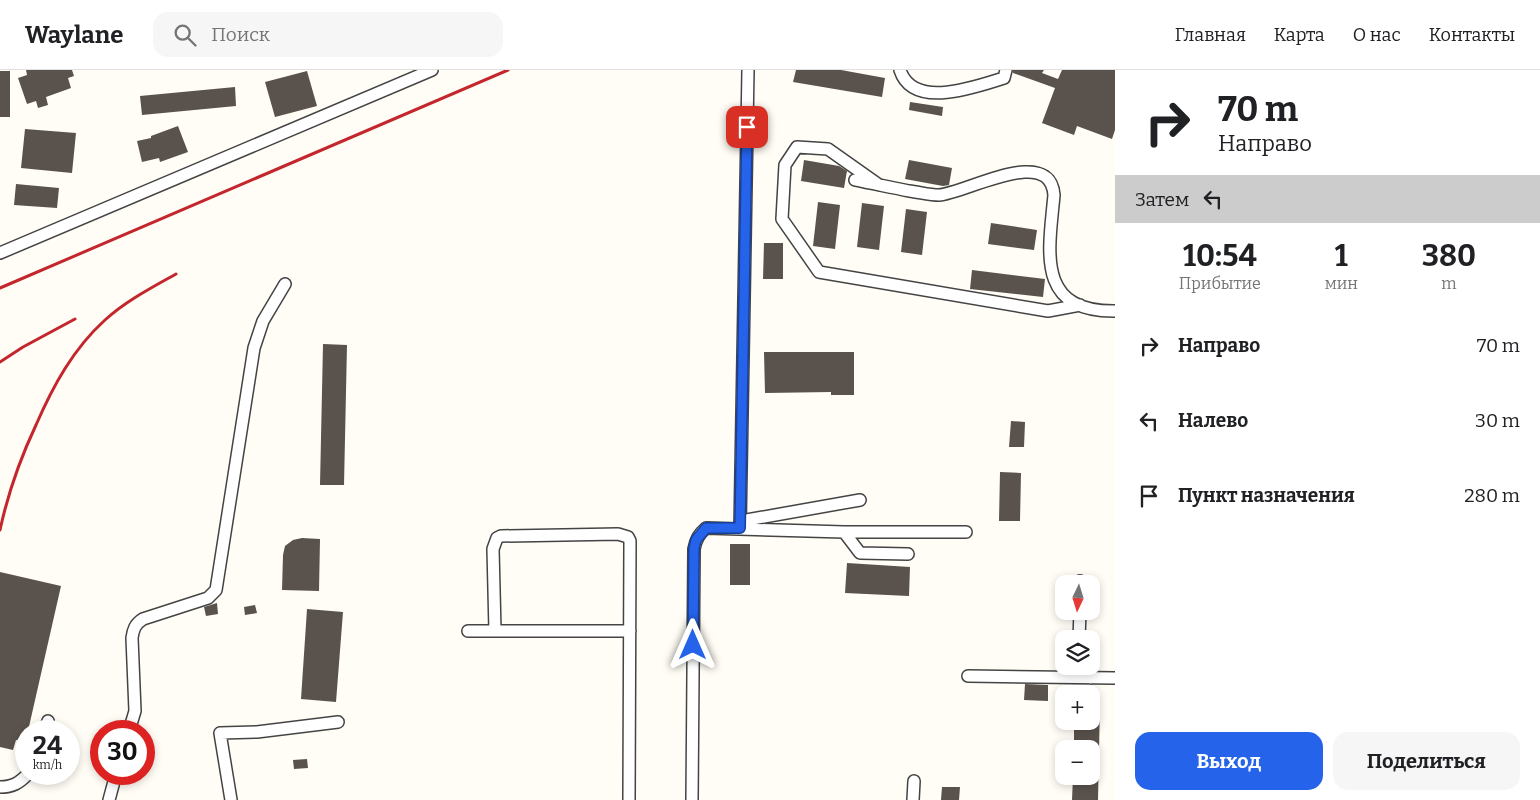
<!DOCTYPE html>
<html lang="ru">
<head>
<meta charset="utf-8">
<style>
	body { margin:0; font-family:Bitter,serif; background:#f6f6f6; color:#202124; height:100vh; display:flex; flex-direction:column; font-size:19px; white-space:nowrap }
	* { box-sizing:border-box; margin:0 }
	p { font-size:16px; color:#757577 }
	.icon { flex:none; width:28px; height:28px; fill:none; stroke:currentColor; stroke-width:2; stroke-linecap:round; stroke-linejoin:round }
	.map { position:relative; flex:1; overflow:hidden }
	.panel { display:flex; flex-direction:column; background:#fff; width:425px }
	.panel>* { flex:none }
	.top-card { background:#fff; color:#202124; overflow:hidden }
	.needle { width:32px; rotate:184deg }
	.tools { position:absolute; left:1055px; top:505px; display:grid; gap:10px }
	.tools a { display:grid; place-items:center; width:45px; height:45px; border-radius:10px; background:#fff; box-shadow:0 2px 8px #0003; font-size:25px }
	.speed { position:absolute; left:15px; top:650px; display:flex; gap:10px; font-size:25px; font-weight:700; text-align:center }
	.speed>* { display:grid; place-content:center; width:65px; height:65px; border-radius:50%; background:#fff; box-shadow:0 2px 8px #0003; line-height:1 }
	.speed small { font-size:12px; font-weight:400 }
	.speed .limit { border:8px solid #d22; background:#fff; color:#111 }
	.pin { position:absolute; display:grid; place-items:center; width:42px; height:42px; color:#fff; margin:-21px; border-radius:10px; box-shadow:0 2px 8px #0006 }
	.me { position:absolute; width:55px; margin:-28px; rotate:0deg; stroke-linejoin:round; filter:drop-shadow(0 0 4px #0008) }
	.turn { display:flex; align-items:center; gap:18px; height:105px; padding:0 20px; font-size:22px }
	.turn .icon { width:65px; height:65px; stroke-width:2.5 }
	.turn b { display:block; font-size:35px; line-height:42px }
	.then { display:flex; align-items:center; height:48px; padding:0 20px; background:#0003; gap:10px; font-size:19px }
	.eta { display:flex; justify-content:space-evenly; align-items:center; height:85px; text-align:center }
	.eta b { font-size:30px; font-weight:700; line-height:35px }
	.action { display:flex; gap:10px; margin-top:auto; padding:10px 20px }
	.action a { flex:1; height:58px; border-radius:15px; background:#2563eb; color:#fff; font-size:20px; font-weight:700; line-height:58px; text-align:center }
	.action a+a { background:#f6f6f6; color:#202124 }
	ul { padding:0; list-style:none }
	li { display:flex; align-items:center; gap:15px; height:75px; padding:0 20px }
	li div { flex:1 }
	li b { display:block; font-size:19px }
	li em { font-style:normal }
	header { display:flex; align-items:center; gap:30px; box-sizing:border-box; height:70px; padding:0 25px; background:#fff; border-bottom:1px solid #e0e0e0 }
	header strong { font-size:24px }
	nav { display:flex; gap:28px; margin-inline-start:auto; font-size:18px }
	.search { width:350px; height:45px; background:#f6f6f6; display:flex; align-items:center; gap:12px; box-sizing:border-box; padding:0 18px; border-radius:15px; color:#757577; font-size:19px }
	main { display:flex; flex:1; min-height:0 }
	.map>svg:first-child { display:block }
	.building { fill:#5a524d }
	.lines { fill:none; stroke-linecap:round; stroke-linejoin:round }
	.minor-casing { stroke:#444; stroke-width:14 }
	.minor { stroke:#fff; stroke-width:11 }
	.rail { stroke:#c4262e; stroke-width:3 }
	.route-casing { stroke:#184099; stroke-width:12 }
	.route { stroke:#2563eb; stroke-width:9 }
</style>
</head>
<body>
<header>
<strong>Waylane</strong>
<div class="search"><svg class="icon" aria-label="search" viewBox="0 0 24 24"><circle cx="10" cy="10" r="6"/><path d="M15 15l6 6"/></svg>Поиск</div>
<nav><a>Главная</a><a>Карта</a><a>О нас</a><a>Контакты</a></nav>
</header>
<main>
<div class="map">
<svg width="1115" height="730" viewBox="0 0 1115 730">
	<rect width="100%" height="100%" fill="#fffdf5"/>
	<!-- building -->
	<path class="building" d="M26,0H72L74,6L68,8L71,18L46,27L48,35L38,38L36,31L27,34L18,8L27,5Z
		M796,0H841L885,8L882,27L793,12Z
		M1013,0H1044L1042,3L1058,9L1062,0H1115V60L1112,69L1077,56L1074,65L1042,53L1055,18L1013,3Z
		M0,1H10V47H0Z
		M307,1L317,36L275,47L265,12Z
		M235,17L236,36L142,45L140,26Z
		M910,32L943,37L942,46L909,40Z
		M178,56L188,82L160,92L159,88L142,92L137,71L151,68V66Z
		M25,59L76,63L72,103L21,98Z
		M804,90L839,96L847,101L844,118L801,111Z
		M909,90L952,98L949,115L943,116L905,109Z
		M16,114L59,118L57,138L14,135Z
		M818,132L840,135L835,179L813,176Z
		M862,133L884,136L879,180L857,177Z
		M906,139L927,142L922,185L901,182Z
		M991,153L1037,160L1034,180L988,174Z
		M764,173H783V209H763Z
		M972,200L1045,209L1043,227L970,219Z
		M323,274L347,275L344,415H320Z
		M764,282H854V325H831V322L765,323Z
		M1011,351L1025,352L1024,377H1009Z
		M1000,402L1021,403L1020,451H999Z
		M302,468L320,469L319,521L282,520L283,485L285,476L293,470Z
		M730,474H750V515H730Z
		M847,493L910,497L909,526L845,523Z
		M0,502L61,516L28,661H26V672L16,670L13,680L0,677Z
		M217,533L218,544L206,546L204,537Z
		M255,535L257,543L245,545L244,537Z
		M307,539L343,542L336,632L301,629Z
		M1025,614L1048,615V631L1024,630Z
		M1091,633H1100L1098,730H1072L1073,706H1091V679H1074V651H1091Z
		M307,689L308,698L294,699L293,690Z
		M942,717H960L959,730H941Z"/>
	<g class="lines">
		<defs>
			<path id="minor" d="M900,0C913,40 975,17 1004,8L1006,0
				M855,110C873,114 891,117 909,121C919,122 929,125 939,125C966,123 1050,74 1054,125C1049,180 1035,242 1115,241
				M879,115L828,79L797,77L785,95L782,149L819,202L1048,241L1080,235
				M0,183L432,0
				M741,451L860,430
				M740,458L748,0
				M844,462L860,483L908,484
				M1080,514V511
				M468,561H630
				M495,561L493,479L497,468L501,466L618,464L628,467L630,471L629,730
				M1079,569L1080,541
				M1083,596L1091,608
				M968,606L1115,608
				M44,661L48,651
				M129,661L135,641L132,568C133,560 135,554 143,549L208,528L216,520L254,278L263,251L285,214
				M0,717C13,717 19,713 28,704
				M109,730L116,704
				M231,730L220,663L257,662L338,652
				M692,730L694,479C696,469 699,464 706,458L844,462H966
				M913,730L914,711"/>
		</defs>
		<!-- minor casing -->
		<use href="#minor" class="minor-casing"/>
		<!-- minor -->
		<use href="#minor" class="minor"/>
		<!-- rail -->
		<path class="rail" d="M0,218L508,0
			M0,292L23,277L75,249
			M0,460C8,423 20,389 36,355C53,316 73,279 105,250C126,231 151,218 176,204"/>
	</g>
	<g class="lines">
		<defs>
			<path id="route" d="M693,575L694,478L696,470L706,458H740L747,57"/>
		</defs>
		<!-- route casing -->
		<use href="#route" class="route-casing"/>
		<!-- route -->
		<use href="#route" class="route"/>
	</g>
</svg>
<div class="tools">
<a><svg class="needle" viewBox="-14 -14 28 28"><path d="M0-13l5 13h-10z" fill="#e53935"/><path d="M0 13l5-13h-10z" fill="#757577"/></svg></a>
<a><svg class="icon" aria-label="layers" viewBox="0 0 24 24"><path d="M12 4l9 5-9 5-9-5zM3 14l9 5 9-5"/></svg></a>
<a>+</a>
<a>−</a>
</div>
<div class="speed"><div>24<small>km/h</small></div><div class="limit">30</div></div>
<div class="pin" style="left:747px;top:57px;background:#d93025"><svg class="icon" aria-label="arrive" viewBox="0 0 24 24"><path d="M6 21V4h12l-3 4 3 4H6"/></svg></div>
<svg class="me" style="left:693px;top:575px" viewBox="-20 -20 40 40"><path d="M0-17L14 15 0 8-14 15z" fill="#2563eb" stroke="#fff" stroke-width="4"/></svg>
</div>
<section class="panel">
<div class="top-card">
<div class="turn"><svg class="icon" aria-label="right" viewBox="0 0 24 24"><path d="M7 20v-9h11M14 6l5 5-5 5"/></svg><div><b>70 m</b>Направо</div></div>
<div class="then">Затем<svg class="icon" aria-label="left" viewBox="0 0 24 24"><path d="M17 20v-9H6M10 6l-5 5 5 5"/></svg></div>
</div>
<div class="eta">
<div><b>10:54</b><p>Прибытие</p></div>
<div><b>1</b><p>мин</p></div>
<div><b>380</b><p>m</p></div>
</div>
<ul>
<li><svg class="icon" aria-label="right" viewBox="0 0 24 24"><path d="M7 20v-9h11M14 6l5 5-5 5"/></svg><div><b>Направо</b></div><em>70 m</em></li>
<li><svg class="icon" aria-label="left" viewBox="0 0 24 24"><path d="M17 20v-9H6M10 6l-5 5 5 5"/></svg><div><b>Налево</b></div><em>30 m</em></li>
<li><svg class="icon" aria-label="arrive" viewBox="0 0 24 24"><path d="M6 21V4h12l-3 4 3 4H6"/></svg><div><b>Пункт назначения</b></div><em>280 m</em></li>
</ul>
<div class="action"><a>Выход</a><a>Поделиться</a></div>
</section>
</main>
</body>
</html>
